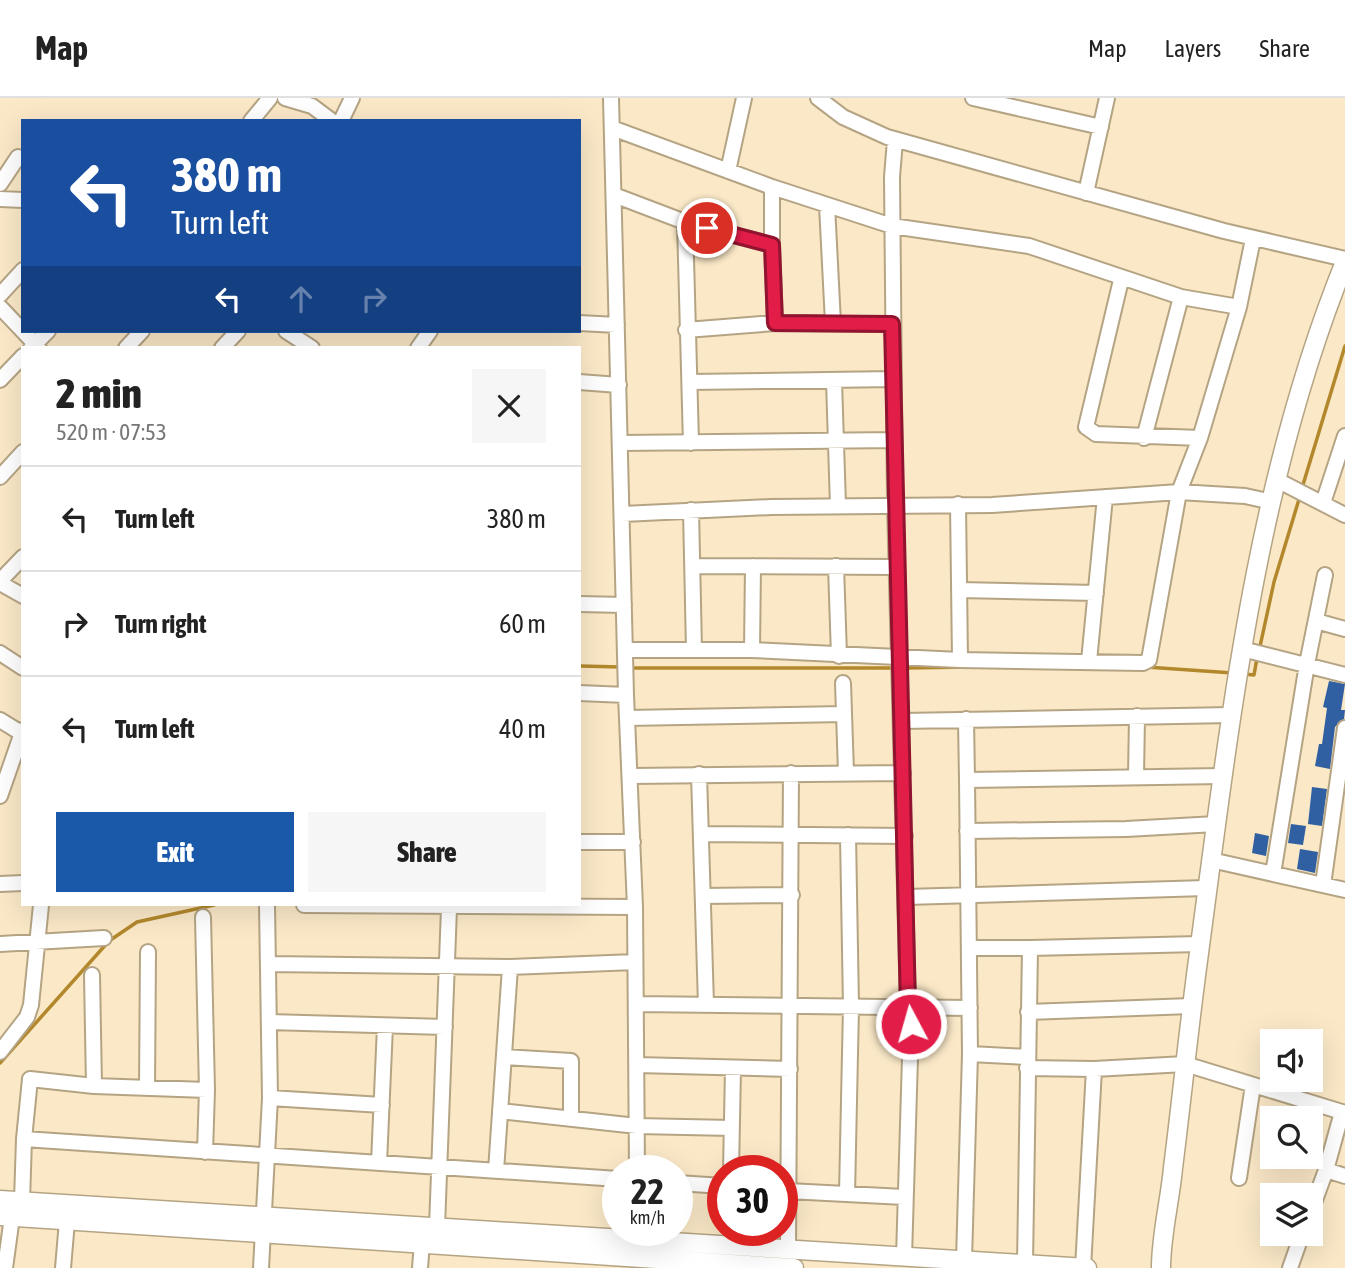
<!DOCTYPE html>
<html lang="en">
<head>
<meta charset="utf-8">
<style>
	body { margin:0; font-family:"Asap Condensed",sans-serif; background:#f6f6f6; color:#222; height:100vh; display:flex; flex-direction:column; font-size:26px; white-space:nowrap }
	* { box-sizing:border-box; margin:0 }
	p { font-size:23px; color:#767676 }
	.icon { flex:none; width:38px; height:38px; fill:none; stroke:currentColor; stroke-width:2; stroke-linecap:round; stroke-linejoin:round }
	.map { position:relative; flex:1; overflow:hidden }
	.drawer { position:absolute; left:21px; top:248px; width:560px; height:560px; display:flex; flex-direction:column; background:#fff; border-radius:0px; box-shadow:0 7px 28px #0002 }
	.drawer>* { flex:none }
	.top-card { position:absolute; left:21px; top:21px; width:560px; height:214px; border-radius:0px; box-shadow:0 7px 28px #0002; background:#1a4fa0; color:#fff; overflow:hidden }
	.fabs { position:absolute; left:1260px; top:931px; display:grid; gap:14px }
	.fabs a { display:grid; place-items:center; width:63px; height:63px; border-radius:0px; background:#fff; box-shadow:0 7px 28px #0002; font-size:35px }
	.speed { position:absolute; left:602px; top:1057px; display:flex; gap:14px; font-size:35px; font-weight:700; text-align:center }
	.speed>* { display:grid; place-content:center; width:91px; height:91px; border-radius:50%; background:#fff; box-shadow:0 7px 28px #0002; line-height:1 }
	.speed small { font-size:18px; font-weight:400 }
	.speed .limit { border:10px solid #d22; background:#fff; color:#111 }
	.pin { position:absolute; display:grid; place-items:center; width:60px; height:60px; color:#fff; margin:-30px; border:4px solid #fff; border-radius:50%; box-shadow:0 2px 7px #0007 }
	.me { position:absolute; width:77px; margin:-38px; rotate:354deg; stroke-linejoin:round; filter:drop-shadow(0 0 5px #0008) }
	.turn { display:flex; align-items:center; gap:24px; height:147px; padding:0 35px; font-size:32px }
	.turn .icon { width:91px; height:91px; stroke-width:2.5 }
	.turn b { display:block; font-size:49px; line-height:60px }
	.lanes { display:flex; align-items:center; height:66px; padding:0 35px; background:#0003; justify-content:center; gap:35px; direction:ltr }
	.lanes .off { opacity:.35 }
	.round { display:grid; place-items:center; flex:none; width:74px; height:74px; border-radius:0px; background:#f6f6f6 }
	.headline { display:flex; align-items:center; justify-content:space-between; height:119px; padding:0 35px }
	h1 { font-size:42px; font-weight:800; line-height:52px }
	.primary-button { display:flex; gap:14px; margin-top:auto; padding:14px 35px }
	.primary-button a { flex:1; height:80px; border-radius:0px; background:#1a59aa; color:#fff; font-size:28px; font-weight:800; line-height:80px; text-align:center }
	.primary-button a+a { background:#f6f6f6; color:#222 }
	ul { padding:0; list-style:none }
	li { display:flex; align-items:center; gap:21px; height:105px; padding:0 35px; border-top:2px solid #e0e0e0 }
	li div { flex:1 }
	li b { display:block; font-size:26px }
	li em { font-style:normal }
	header { display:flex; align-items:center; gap:42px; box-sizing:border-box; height:98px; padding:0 35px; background:#fff; border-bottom:2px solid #e0e0e0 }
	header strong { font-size:33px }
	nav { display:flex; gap:38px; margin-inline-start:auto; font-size:24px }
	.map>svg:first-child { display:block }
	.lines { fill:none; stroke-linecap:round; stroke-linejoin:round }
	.stream { stroke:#b3882c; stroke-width:3.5 }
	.building { fill:#3060a2 }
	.minor-casing { stroke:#b5a484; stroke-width:18 }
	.tertiary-casing { stroke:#b5a484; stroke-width:21 }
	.minor { stroke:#fff; stroke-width:14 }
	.tertiary { stroke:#fff; stroke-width:18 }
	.route-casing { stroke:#92132f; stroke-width:18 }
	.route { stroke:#e11d48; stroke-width:12 }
</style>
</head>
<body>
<header>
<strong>Map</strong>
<nav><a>Map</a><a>Layers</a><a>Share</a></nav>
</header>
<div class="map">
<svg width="1345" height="1170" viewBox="0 0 1345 1170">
	<rect width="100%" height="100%" fill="#fae8c7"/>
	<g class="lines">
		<!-- stream -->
		<path class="stream" d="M1302,390L1345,248
			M1259,553L1274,484L1300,398
			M579,568L621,569
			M1146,569L1233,575
			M628,570H897
			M905,570L970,569
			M1244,576L1254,577L1257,560
			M0,965L109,843L137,824L214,807"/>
	</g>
	<!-- building -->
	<path class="building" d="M1329,583L1345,586L1341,612H1345L1344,621L1335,629L1330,671L1315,668L1319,646H1322L1327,610L1323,609Z
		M1312,689L1327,691L1322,728L1308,726Z
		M1291,726L1306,728L1303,747L1288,745Z
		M1255,735L1269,738L1266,758L1252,755Z
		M1300,751L1318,754L1315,775L1297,771Z"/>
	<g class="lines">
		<defs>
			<path id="minor" d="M285,0L312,8L332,23
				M611,0L626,597L635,809L637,1073
				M818,0L843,19L887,39L1224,133L1345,161
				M973,0L1101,29
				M251,23L270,0
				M341,23L352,0
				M612,30L772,89L892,128L1029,148L1181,199L1239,209
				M895,42L892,79L895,406L908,909L911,926L904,1159
				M728,73L744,0
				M0,86L18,59
				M772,89V147
				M1086,95L1107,0
				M614,97L685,124L691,345
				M0,101L23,102
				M827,107L833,225
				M685,124L772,147L775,225L892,226
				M1121,182L1086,329L1096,336L1200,340
				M0,197L23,172
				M0,209L39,250
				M579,225L617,227
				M686,232L775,225
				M286,233L312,250
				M31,250L48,233
				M126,250L142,233
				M222,250L238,233
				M418,250L430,233
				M0,282L23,258
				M834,283L838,408
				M579,284L619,287
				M690,284L893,281
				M1144,340L1181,199
				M621,345L893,342
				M0,379L23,354
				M1277,382L1345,417
				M1323,405L1345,338
				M958,406L960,562L1143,565L1149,562L1179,394L1200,340L1239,209L1253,141
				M691,412L694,552
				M623,416L771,409L992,407L1179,394L1245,398L1272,404
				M693,468L897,469
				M836,468L839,558
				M0,483L23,459
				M0,485L23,498
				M959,492L1096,495
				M579,506L624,507
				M1316,523L1345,531
				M1242,551L1345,577
				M626,552H752L960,562
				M752,552L753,468
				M0,555L23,570
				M1089,563L1105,399
				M843,585L846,675
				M579,595L626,597
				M627,620L844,616
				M966,621L967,682
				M0,622L21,635
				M902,623L1232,617
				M699,676L706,907
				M631,678L903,675
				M1136,679L1137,618
				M0,698L23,632
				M967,733L1126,731L1216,726
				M701,736L905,738
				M579,744H633
				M1211,762L1345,792
				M1273,776L1307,566L1325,477
				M0,786L23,785
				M1323,787L1345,630
				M703,798L792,797
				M906,799L1206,790
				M304,807L635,809
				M203,819L207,992L205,1054
				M0,846L104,840
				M969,850H1030L1025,1166
				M1030,850L1200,846
				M268,866L510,869L635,864
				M92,877L94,988
				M636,906L970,910
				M1028,914L1191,908
				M269,924L445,929
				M0,954L27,919L31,907L41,807
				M970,956L1028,959
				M505,959L571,963V1021
				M637,967L790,971
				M1027,970L1094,971
				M147,990L148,854
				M270,1000L382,1007
				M500,1013L637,1028L732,1030
				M24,1041L30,981L94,988L207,992
				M379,1065L385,928
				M1326,1072L1342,1014L1345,1015
				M496,1073L510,869
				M731,1073L733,970
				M1239,1080L1253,987
				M677,1085L723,1088
				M788,1093L904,1099
				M847,1096L851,909L848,737
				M22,1103L24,1041L618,1081
				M1311,1113L1326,1072L1345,1078
				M437,1129L449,810
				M788,1151L791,675
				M964,1162L970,956L967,682L1222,678
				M5,1170L12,1119
				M63,1170L67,1123
				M261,1170L270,1000L267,807
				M420,1170L422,1145
				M1083,1170L1094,971L1185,966L1342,1014
				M1290,1170L1302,1136"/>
			<path id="tertiary" d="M0,1102L1087,1170
				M0,1118L794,1170
				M1161,1170C1161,1137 1170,1103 1173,1070C1182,999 1189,927 1199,855C1230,623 1256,383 1345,164"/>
		</defs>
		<!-- minor casing -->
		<use href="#minor" class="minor-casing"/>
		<!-- tertiary casing -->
		<use href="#tertiary" class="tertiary-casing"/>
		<!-- minor -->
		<use href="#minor" class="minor"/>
		<!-- tertiary -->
		<use href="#tertiary" class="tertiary"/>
	</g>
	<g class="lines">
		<defs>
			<path id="route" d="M707,130L772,147L775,225L892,226L908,909L911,926"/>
		</defs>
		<!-- route casing -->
		<use href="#route" class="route-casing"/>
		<!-- route -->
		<use href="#route" class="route"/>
	</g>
</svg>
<div class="fabs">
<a><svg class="icon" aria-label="sound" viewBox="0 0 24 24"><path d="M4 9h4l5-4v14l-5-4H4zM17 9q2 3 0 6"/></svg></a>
<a><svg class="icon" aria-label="search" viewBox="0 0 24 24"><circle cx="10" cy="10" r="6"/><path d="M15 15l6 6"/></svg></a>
<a><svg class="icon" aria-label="layers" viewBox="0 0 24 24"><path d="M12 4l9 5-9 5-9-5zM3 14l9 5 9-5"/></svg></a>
</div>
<div class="speed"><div>22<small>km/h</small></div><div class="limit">30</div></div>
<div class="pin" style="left:707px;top:130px;background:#d93025"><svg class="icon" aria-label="arrive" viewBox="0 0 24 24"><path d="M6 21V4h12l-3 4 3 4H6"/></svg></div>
<svg class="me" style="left:911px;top:926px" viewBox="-20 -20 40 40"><circle r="17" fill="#e11d48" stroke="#fff" stroke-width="3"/><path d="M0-11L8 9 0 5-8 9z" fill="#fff"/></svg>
<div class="top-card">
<div class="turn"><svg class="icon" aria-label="left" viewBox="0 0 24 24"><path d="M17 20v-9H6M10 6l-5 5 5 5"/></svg><div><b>380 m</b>Turn left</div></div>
<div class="lanes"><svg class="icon" aria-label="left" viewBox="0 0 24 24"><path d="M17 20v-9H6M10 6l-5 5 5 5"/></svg><svg class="icon off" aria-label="ahead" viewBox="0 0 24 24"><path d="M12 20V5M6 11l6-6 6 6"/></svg><svg class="icon off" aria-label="right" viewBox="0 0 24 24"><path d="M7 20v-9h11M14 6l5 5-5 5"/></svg></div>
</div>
<section class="drawer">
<div class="headline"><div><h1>2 min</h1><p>520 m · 07:53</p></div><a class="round"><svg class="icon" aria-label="close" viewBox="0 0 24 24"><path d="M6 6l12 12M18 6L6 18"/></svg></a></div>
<ul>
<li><svg class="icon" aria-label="left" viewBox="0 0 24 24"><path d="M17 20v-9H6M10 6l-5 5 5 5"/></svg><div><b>Turn left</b></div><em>380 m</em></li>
<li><svg class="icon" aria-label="right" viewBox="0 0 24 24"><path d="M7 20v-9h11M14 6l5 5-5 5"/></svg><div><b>Turn right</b></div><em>60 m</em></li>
<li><svg class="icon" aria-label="left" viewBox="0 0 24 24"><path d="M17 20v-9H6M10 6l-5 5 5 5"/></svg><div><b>Turn left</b></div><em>40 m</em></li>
</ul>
<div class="primary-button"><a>Exit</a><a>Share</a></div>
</section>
</div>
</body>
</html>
